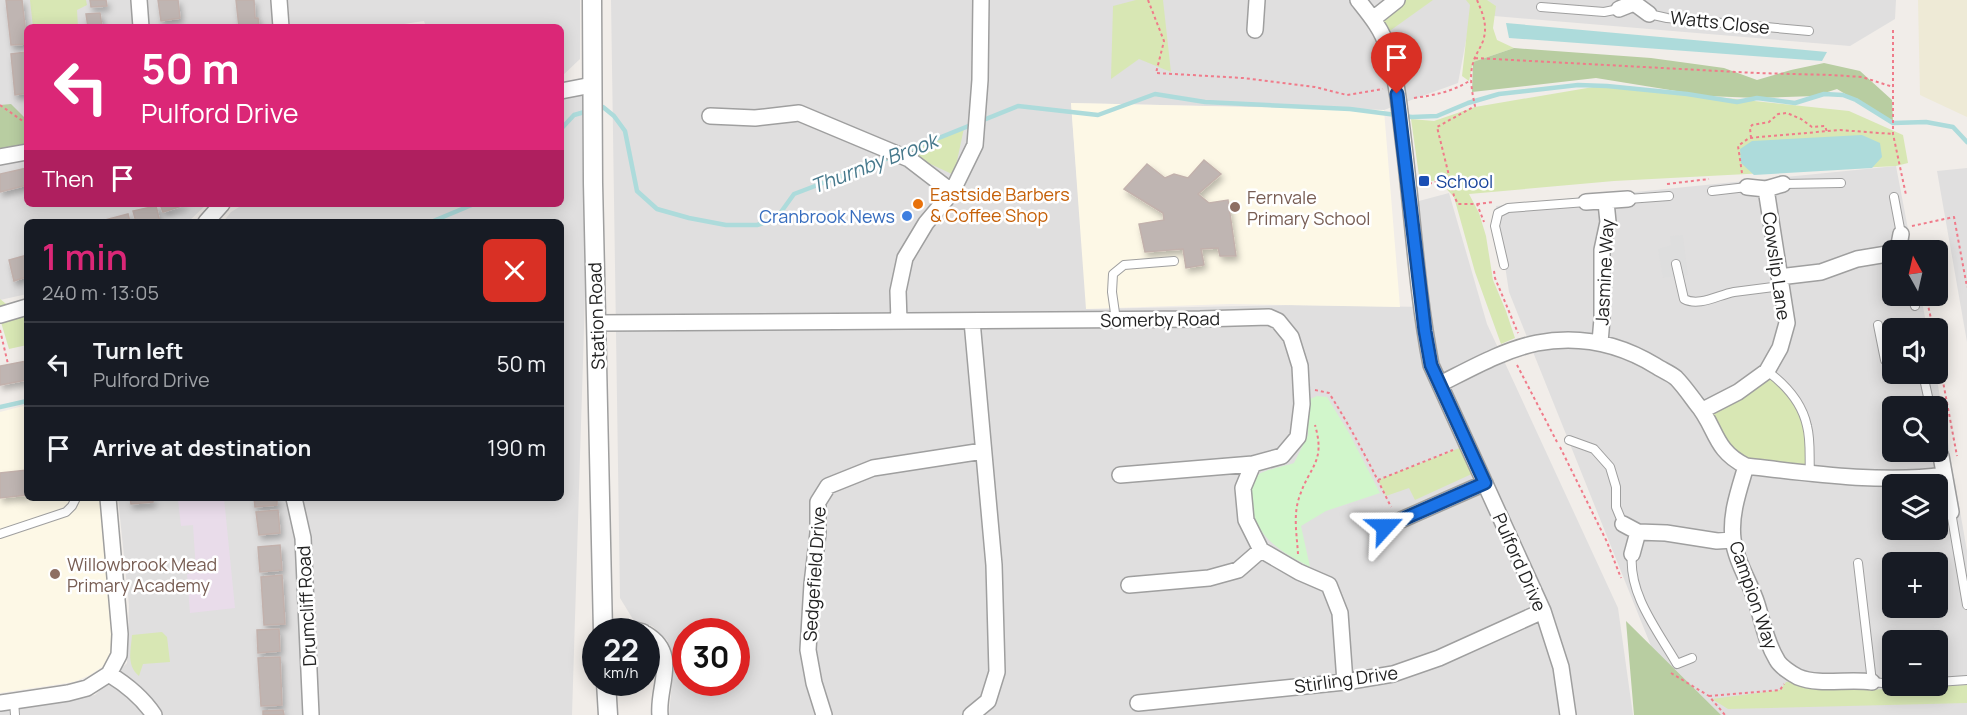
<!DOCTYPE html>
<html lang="en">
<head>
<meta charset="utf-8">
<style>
	body { margin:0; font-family:Manrope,sans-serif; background:#242831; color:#f1f3f6; height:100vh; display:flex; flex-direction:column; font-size:22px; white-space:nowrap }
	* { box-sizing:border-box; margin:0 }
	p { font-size:20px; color:#9ea1a6 }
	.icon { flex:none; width:33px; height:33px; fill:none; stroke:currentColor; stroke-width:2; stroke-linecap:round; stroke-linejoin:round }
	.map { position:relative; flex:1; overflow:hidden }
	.drawer { position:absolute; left:24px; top:219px; width:540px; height:282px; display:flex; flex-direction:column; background:#171b24; border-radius:9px; box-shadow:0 3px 15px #0003 }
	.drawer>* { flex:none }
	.top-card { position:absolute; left:24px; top:24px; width:540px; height:183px; border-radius:9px; box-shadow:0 3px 15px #0003; background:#db2777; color:#fff; overflow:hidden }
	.needle { width:39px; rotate:352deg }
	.controls { position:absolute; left:1882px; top:240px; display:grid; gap:12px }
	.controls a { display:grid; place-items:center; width:66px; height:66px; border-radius:9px; background:#171b24; box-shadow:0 3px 15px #0003; font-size:30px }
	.speed { position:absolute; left:582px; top:618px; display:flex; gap:12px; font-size:30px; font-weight:700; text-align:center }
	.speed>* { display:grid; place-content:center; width:78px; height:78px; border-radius:50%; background:#171b24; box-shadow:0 3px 15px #0003; line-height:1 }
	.speed small { font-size:15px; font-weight:400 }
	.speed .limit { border:9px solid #d22; background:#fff; color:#111 }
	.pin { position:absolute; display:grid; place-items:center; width:51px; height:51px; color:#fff; margin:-62px -26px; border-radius:50% 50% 50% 0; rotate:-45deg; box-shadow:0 0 6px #0007 }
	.pin .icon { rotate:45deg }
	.me { position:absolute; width:66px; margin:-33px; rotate:66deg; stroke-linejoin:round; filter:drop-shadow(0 0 4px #0008) }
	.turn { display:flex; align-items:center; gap:21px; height:126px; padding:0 18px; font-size:27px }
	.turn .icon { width:78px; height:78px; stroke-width:2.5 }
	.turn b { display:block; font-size:42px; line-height:51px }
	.then { display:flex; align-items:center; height:57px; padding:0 18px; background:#0003; gap:12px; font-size:22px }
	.round { display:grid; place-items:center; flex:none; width:63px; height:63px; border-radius:9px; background:#242831 }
	.head { display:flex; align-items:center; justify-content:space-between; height:102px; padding:0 18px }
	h1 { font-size:36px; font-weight:600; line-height:45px; color:#db2777 }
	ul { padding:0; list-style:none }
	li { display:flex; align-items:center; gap:18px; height:84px; padding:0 18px; border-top:2px solid #363941 }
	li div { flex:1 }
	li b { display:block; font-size:22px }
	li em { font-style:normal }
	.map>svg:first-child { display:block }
	.residential { fill:#e0dfdf; fill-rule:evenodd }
	.industrial { fill:#e9dcea }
	.education { fill:#fdf8e6 }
	.farmland { fill:#eeead6 }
	.grass { fill:#d8e7b4 }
	.forest { fill:#b8cda1 }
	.park { fill:#d1f6cb }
	.parking { fill:#dedede }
	.water { fill:#addbdb }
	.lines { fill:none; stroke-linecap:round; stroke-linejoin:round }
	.stream { stroke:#addbdb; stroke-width:4.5 }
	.building { fill:#bfb5b2; stroke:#c2b1ac; stroke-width:1.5; filter:url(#shadow) }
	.service-casing { stroke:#9f9f9f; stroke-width:10 }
	.minor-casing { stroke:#9f9f9f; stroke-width:18 }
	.tertiary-casing { stroke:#9f9f9f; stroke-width:21 }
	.path { stroke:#f07b8a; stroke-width:2; stroke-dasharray:3 3; stroke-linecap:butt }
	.service { stroke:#fff; stroke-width:8 }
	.minor { stroke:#fff; stroke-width:15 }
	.tertiary { stroke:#fff; stroke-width:18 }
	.route-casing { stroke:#114b97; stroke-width:15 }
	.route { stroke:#1a73e8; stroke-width:10 }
	.transit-dot { fill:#1a4fb4; stroke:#fff; stroke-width:2 }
	.food-dot { fill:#e8710a; stroke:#fff; stroke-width:2 }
	.education-dot { fill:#8d6e63; stroke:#fff; stroke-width:2 }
	.shop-dot { fill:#3f7fe0; stroke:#fff; stroke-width:2 }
	.labels { text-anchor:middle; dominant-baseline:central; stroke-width:5; stroke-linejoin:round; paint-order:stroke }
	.street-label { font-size:18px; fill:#222; stroke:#fff }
	.transit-label { font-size:18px; fill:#164399; stroke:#fff; text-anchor:start }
	.food-label { font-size:18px; fill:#c56008; stroke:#fff; text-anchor:start }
	.education-label { font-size:18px; fill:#785e54; stroke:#fff; text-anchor:start }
	.shop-label { font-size:18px; fill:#366cbe; stroke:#fff; text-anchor:end }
	.water-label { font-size:20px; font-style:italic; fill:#47798c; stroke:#fff }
</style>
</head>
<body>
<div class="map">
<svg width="1967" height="715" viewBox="0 0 1967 715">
	<defs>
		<filter id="shadow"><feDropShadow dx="2.5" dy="4.5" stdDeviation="3" flood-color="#0004"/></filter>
	</defs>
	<rect width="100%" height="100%" fill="#f1ede9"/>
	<!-- residential -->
	<path class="residential" d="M0,0H580V59L561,77V27H426L424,21L404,24V27H290L288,1L272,4V27H27V204H207L188,222H27V294L0,300Z
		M611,0H1896L1895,19L1850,46L1471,14L1458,83L1384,110L1071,103L1087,309L1292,305L1427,307L1419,201L1449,193L1487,324L1618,608L1633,715H669L673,671L672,655L667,640L652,626L634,621L620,598ZM686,632H736V682H686Z
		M583,95L586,264L572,715H0V709L95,695L127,663L129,605L118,498H561V222H223L231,212L244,204H561V98Z
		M1896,166L1912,250H1893V296H1921L1927,328H1893V374H1936L1967,551V715H1703L1661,671L1509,292L1496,206ZM1893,406H1938V452H1893ZM1893,484H1938V530H1893ZM1893,562H1938V608H1893ZM1893,640H1938V686H1893Z
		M1967,168V342L1937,171Z"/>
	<!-- industrial -->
	<path class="industrial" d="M194,498H224L235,608L190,613L187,574L196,572L193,525L181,526L178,500Z"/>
	<!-- education -->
	<path class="education" d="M1071,103L1384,110L1400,307L1230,304L1086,309Z
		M27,405V498H103L116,649L105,665L90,675L74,682L0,693V412Z"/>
	<!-- farmland -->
	<path class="farmland" d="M1918,0H1967V117L1920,95Z"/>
	<!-- grass -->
	<path class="grass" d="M30,0H86L87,5L77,10L78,27H33Z
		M1136,0H1163L1171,72L1139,59L1111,79L1113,6Z
		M1397,0H1433L1384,35L1373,19Z
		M1466,0H1487L1496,6L1493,28L1497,40L1514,48L1473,62L1469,81L1462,76L1470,5Z
		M1605,85L1849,111L1903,135L1908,163L1896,166L1614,181L1469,194L1479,213L1486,236L1493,280L1506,311L1515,338L1501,344L1475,272L1454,197L1438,180L1420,183L1411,119L1434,121L1475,107Z
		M964,128L954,175L909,154L911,149Z
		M0,299L15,311L27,307V345L9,349L0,319Z
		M1767,371L1782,382L1806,424L1810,470L1746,466L1703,410Z
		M1467,445L1476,472L1415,500L1409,488L1386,496L1378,480Z
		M162,632L167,637L170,662L143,664L139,676C126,665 131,650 132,635Z
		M1817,680L1866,690L1967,685V703L1728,709L1712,699L1780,690L1786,682Z"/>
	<!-- forest -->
	<path class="forest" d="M1514,48L1651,58L1724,68L1757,80L1791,70L1824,63L1860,71L1892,100L1893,123L1837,89L1815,96L1757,98L1707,96L1596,78L1472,92L1473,62Z
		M11,104L27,120V152L0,157V105Z
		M1626,621L1721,715H1634Z"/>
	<!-- park -->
	<path class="park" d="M1317,396L1327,397L1349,433L1380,493L1326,511L1301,526L1310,567C1279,551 1252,535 1251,497C1251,489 1252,481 1258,475C1264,470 1285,466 1294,463L1308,435V400Z"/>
	<!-- parking -->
	<path class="parking" d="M1683,235L1688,275L1663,278L1658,249L1671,245L1670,236Z"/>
	<!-- water -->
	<path class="water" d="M1506,23L1827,52L1822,61L1509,38Z
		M1862,135L1880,143L1882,157L1872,168L1754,175L1741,163L1740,149L1752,141Z"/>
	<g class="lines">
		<!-- stream -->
		<path class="stream" d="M596,109L603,107L614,116L625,131L637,191L657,209L689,218L726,225H757L776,219L794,194L894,156
			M561,129L574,115L588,111
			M904,152L1018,106L1098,115L1155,94L1205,102L1350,109L1412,117L1437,116L1468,103L1499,94L1578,85L1607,86L1687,94L1737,102L1757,98L1795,103L1824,94L1843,95L1856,100L1893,123L1926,122L1953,127L1967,142
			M431,222L474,204
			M0,407L27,401"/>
	</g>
	<!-- building -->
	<path class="building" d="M6,0H22L27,44L11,45Z
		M90,0H106L107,6L91,7Z
		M158,0H178L180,18L161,21Z
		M236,0H254L255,18H258L259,27H239Z
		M100,13L102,27H88L86,14Z
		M26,52L27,93L15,95L11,54Z
		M1204,160L1221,174L1198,194L1209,203L1228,200L1236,256H1220L1218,248L1201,249L1204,265L1186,268L1183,249L1145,252L1139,224L1164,220L1163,213L1124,189L1147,164L1165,178L1174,174L1188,178Z
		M27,168V185L0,192V174Z
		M160,204H185V205L163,212Z
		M156,206L160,222H136L133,211Z
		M128,214L130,222H106L105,220Z
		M27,255L26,277L14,281L9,260Z
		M27,361V380L0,385V366Z
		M27,470V495L0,498V473Z
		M130,498H153V502L131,504Z
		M254,498H277V505L255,507Z
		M278,510L280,533L259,535L256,512Z
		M280,545L282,570L260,572L258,547Z
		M282,575L285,624L264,625L261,577Z
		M279,629L280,651L258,653L257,630Z
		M280,657L282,705L261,706L258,658Z
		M283,710L284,715H263V711Z"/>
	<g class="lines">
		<defs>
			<path id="service" d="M1541,7L1604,12L1619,9
				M1649,14L1667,18L1809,31
				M1783,184L1841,183
				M1712,191L1747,187
				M1894,197L1901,234
				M1628,199L1669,196
				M1676,264L1684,299C1699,307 1718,295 1734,292C1749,290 1765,288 1781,286
				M1504,265L1495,226L1498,213L1508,208L1586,202
				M1912,296L1915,306
				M1116,320L1112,292L1113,274L1124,265L1174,261
				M1878,325L1885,360H1893
				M1767,371C1786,385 1802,403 1807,426C1811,441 1809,458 1810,473
				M1923,374L1930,406
				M1569,440L1594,449L1610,467L1616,487V507L1623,524
				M1951,512L1967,605
				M0,534L66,512L72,506L76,498
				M1632,554C1628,594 1658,631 1677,664L1692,658
				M1858,563L1872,682L1893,684
				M1938,682L1967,680
				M14,701L15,715"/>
			<path id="minor" d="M139,0L141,27
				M279,0L281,27
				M1358,0C1369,14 1382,29 1387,47C1397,78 1400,113 1404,146C1413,219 1417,293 1431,365L1543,611L1561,667L1568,715
				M1619,9L1634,3L1649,14
				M1373,19L1397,0
				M1255,30L1257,0
				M561,91L592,85
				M710,116L755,118L799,113L909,159L952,192
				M0,157L27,152
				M1747,187L1766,189L1783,184
				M1586,202L1628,199
				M206,222L222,204
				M1898,250L1901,234
				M1779,277L1821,272L1857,259L1893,253
				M0,315L27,307
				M899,321L898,291L905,258L926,223L952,192L975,145L980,80L981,0
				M597,323L1200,319L1269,317L1278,321L1291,337L1300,366L1302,404L1298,437L1282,456L1253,464L1243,488L1246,520L1261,550L1299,572L1329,585L1340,613L1345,682
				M1600,342L1602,319V250L1608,222L1606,202
				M1440,384C1470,369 1503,350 1537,343C1579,335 1620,344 1656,366C1662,370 1670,373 1676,378C1683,385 1690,395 1696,403C1717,427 1713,450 1746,466C1807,473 1884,484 1944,475
				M1703,410L1738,392L1767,371L1780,348L1787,323L1766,189
				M1941,456L1951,512
				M1746,466C1739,490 1730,514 1733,539C1736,562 1750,582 1757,604C1763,623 1766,642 1777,660C1780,666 1792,674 1798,677C1820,686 1849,678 1872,682
				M1120,475L1253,464
				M108,498L120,634L119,655L109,674C127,685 142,697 154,715
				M294,498L303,538L311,715
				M1623,524L1638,532L1666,533L1717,541L1733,540
				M1385,527L1485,483
				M1632,554L1638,532
				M1129,585L1209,578L1238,570L1261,550
				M603,628L631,629L643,632
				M646,634C680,654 657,686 660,715
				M0,703L68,693L87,688L109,674
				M1138,703L1345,682L1393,674L1439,658L1543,611
				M824,715L814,683L808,650L812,584L818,533V502L828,486L873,468L983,451
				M971,715L988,701L997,672L994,565L972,321"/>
			<path id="tertiary" d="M592,0L593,183L603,632
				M606,682L608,715"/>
		</defs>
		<!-- service casing -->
		<use href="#service" class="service-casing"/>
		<!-- minor casing -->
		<use href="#minor" class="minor-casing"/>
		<!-- tertiary casing -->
		<use href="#tertiary" class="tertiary-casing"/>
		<!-- path -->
		<path class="path" d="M1148,0L1164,41L1156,73L1243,78L1315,87L1347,95L1383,89
			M1477,0C1483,14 1488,26 1483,41C1480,49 1475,55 1473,63C1469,77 1472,92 1475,106L1437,127L1454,196L1458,204H1477L1484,222
			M1893,30V134L1906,195
			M1475,58L1756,73L1831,75L1862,77L1893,87
			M1414,98C1435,95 1452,92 1471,80
			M0,105L27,124
			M1751,138L1750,128L1752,125L1769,122L1778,114L1787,113L1801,119L1812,127L1825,126L1827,132
			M1742,173L1738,146L1749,138L1840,130L1893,134
			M1667,184L1709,179
			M1423,185L1449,179
			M1477,204L1494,202
			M1912,226L1954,217L1967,287
			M1915,242L1917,250
			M1494,271L1495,278L1518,333
			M1926,296L1933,328
			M0,330L8,364
			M1938,355L1957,456
			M1517,365L1557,442
			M1315,390L1329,393C1352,429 1372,468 1391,507
			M1560,447L1607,542L1621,578
			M1378,480L1453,450
			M1298,554C1297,536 1293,516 1299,498C1309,466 1326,463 1315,425
			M1671,673L1709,696L1725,715
			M1901,690H1932
			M1709,696L1780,690L1784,684"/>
		<!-- service -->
		<use href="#service" class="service"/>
		<!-- minor -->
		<use href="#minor" class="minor"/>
		<!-- tertiary -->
		<use href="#tertiary" class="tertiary"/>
	</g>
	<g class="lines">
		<defs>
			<path id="route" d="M1385,527L1485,483L1431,365L1425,331L1397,94"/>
		</defs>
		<!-- route casing -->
		<use href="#route" class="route-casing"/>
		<!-- route -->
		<use href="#route" class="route"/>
	</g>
	<!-- markers -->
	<rect class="transit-dot" x="1418" y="175" width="12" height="12" rx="3"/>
	<circle class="food-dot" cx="918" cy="204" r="6"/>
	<g class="education-dot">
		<circle cx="1235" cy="207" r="6"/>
		<circle cx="55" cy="574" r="6"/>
	</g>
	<circle class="shop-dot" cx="907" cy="216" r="6"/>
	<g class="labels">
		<!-- street labels -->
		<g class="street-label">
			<text transform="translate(1720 22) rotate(6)">Watts Close</text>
			<text transform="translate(1777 266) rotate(82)">Cowslip Lane</text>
			<text transform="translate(1604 272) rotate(-87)">Jasmine Way</text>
			<text transform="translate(596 316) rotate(-92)">Station Road</text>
			<text transform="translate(1160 319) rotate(-1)">Somerby Road</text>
			<text transform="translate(1520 562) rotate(66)">Pulford Drive</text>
			<text transform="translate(814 574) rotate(-86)">Sedgefield Drive</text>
			<text transform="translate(1754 595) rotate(71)">Campion Way</text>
			<text transform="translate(306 606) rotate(-93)">Drumcliff Road</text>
			<text transform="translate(1346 679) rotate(-8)">Stirling Drive</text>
		</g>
		<!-- transit labels -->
		<g class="transit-label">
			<text x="1436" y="181">School</text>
		</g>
		<!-- food labels -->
		<g class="food-label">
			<text x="930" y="194">Eastside Barbers<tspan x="930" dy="21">&amp; Coffee Shop</tspan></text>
		</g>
		<!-- education labels -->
		<g class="education-label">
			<text x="1247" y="197">Fernvale<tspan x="1247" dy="21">Primary School</tspan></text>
			<text x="67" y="564">Willowbrook Mead<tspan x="67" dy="21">Primary Academy</tspan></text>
		</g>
		<!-- shop labels -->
		<g class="shop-label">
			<text x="895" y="216">Cranbrook News</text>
		</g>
		<!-- water labels -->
		<g class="water-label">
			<text transform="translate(874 163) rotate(-21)">Thurnby Brook</text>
		</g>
	</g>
</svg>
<div class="controls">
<a><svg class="needle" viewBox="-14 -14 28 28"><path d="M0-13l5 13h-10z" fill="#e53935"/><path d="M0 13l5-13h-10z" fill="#9ea1a6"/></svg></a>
<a><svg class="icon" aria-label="sound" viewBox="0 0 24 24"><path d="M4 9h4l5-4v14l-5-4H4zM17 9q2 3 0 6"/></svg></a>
<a><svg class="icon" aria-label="search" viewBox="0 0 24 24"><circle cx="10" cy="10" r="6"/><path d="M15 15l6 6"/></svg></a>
<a><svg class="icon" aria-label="layers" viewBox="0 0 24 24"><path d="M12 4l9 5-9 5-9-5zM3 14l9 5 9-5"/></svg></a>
<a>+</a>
<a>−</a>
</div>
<div class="speed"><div>22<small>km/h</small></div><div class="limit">30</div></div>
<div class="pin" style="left:1397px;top:94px;background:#d93025"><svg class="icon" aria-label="arrive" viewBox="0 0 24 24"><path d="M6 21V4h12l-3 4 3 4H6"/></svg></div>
<svg class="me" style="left:1385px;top:527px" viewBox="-20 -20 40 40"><path d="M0-17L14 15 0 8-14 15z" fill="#1a73e8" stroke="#fff" stroke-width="4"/></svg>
<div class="top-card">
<div class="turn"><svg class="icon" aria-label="left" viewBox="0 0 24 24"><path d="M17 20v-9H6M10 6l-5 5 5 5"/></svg><div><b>50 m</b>Pulford Drive</div></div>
<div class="then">Then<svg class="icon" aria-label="arrive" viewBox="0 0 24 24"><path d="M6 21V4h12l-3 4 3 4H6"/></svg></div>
</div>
<section class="drawer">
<div class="head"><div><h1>1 min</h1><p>240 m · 13:05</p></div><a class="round" style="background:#d93025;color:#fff"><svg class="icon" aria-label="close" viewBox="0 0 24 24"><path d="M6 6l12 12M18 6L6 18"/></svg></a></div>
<ul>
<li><svg class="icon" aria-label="left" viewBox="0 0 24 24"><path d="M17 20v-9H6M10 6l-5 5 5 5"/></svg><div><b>Turn left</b><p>Pulford Drive</p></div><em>50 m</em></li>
<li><svg class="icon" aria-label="arrive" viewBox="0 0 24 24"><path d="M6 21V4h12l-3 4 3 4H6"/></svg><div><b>Arrive at destination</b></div><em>190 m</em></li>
</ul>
</section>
</div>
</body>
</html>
